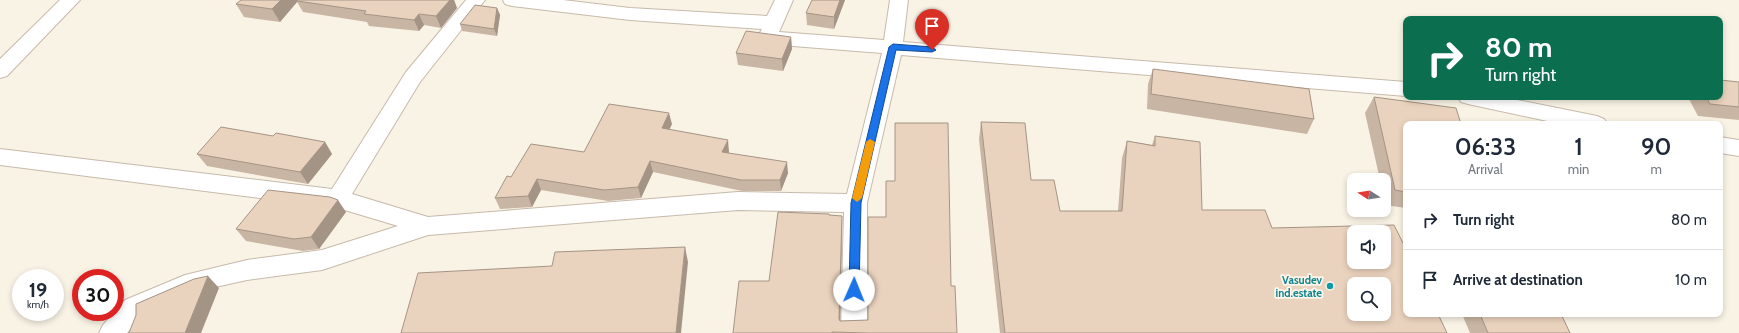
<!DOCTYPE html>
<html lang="en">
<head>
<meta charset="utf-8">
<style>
	body { margin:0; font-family:Cabin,sans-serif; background:#f6f6f7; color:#1f2937; height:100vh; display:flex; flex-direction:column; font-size:15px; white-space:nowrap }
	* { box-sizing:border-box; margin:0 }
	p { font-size:13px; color:#747a83 }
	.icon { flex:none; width:22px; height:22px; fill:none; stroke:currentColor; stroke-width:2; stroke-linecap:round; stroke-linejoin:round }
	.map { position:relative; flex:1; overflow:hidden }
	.sheet { position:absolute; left:1403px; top:121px; width:320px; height:196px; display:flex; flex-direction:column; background:#fff; border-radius:8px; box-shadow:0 2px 6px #0003 }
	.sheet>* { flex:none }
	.banner { position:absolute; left:1403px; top:16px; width:320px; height:84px; border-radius:8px; box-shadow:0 2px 6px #0003; background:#0b6e4f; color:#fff; overflow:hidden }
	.needle { width:26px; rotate:282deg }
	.fabs { position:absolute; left:1347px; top:173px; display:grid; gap:8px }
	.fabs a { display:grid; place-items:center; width:44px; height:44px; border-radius:8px; background:#fff; box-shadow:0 2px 6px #0003; font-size:20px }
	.speed { position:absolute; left:12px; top:269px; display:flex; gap:8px; font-size:20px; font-weight:700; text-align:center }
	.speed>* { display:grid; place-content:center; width:52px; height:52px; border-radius:50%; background:#fff; box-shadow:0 2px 6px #0003; line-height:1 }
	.speed small { font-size:10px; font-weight:400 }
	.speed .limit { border:6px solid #d22; background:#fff; color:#111 }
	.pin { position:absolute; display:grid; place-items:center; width:34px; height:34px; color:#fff; margin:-41px -17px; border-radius:50% 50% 50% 0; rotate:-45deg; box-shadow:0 0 4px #0007 }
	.pin .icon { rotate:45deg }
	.me { position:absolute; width:44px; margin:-22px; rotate:1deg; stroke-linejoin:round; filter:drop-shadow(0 0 3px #0008) }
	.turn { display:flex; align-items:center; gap:14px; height:84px; padding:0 16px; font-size:18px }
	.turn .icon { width:52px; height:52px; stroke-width:2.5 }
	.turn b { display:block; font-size:28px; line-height:34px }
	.eta { display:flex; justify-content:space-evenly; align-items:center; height:68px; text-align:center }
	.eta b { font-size:24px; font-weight:600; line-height:28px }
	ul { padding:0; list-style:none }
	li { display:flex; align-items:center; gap:12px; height:60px; padding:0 16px; border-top:1px solid #e0e1e3 }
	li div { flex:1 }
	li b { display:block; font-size:15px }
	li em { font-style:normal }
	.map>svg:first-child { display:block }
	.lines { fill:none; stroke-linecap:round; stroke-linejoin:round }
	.minor-casing { stroke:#c7baab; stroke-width:2 }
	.minor { fill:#fff; fill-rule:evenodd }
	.wall { fill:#c9b5a3 }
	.shaded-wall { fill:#a49485 }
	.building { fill:#ead3be; stroke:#a49485; fill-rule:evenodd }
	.route { fill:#1a73e8; stroke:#114b97 }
	.slow { fill:#f59e0b }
	.culture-dot { fill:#0f9aa8; stroke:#fdf7eb; stroke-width:1.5 }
	.labels { text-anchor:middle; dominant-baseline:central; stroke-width:3.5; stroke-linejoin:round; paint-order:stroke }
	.culture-label { font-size:11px; font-weight:bold; fill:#0d838f; stroke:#fdf7eb; text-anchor:end }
</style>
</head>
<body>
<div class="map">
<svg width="1739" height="333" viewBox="0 0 1739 333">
	<rect width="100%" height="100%" fill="#f9f3e5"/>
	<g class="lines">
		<defs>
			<path id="minor" d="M60,0H80L7,76L0,78V59Z
				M466,0H485L420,82L352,194L428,217L738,192L847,194L882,53L767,44L760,43L757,38L762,29L630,20L512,6L505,4L503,0H563L630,8L767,16L775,0H793L779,32L884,40L890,0H908L903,42L1406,82V96L901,55L867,203V333H841L844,212L738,210L428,235L322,270L247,280L197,291L143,314L127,333H99L103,325L125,300L185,275L247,260L322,250L398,226L338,208L0,165V149L332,189L406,72Z
				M1458,97H1503L1597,116L1604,119L1608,124H1561L1468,104L1461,102Z
				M1720,137L1739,140V156L1720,153Z"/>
		</defs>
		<!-- minor casing -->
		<use href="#minor" class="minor-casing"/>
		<!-- minor -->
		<use href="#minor" class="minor"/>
	</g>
	<!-- wall -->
	<path class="wall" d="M241,0H454L457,8L441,28L424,25L419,31L369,26L367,22L303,12L297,2L280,22L244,17L236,4Z
		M845,0L834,29L807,25L806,13Z
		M497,8L500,15L497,36L462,31L460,24Z
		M791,37L792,49L783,71L738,65L736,53Z
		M1153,69L1314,119L1307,134L1147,109L1148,84Z
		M1739,82V120L1698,116L1688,97H1720Z
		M1374,97L1406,124V208L1385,205L1384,201V180H1380L1365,113Z
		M981,122L1031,180L1060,211H1118L1122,158L1127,141L1152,145L1155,136L1202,210L1272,228L1447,333H1000L979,139Z
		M895,123L951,286L957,333H733L769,281L829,216H842V230L840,320V321L868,320L886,217V181H895Z
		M672,124L669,129L729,152V153L788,173L781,191H742L653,172L641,198L608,201L541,190L532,207L500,209L495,198L511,177L584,152Z
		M273,136L325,142L332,154L308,184L207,166L197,154Z
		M346,212L319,249L303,251L246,241L236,229Z
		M1462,314H1561L1570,333H1470Z"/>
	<!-- shaded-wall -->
	<path class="shaded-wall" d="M281,0H300L297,1V2L280,22L272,9Z
		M450,0H454L457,8L441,28L436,16Z
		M840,0H845L834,29V17Z
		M497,8L500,15L497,36L494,29Z
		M419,14L424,25L419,31L414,20Z
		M791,37L792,49L783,71L782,59Z
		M669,113L672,124L665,139L662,128Z
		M728,140L729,152L724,163L722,152Z
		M325,142L332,154L308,184L300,172Z
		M650,161L653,172L641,198L638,187Z
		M787,162L788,173L781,191L780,180Z
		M537,179L541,190L532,207L528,196Z
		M338,200L346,212L319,249L311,237Z
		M842,216V230L840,333L839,319Z
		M685,247L688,262L681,333H676Z
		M208,276L219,288L201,333H185Z"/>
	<!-- building -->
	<path class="building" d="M241,0H281L272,9L236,4Z
		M297,0H450L436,16L419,14L414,20L364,14L366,11L297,1Z
		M812,0H840L834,17L806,13Z
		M475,5L497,8L494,29L460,24Z
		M746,31L791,37L782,59L736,53Z
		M1153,69L1309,89L1314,119L1151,94Z
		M1720,80L1739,82V107L1710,104L1706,97H1720Z
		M1374,97L1456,108L1461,124H1406V192L1395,190Z
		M609,104L669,113L662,128L728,140L722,152L787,162L780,180H741L650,161L638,187L604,190L537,179L528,196L495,198L507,176L511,177L531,144L584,152Z
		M981,122L1025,123L1031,180H1054L1060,211H1122L1127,141L1155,146V136L1200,142L1202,210H1265L1272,228L1394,225L1406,249V314H1438L1447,333H1005ZM1354,232H1384V262H1354ZM1354,284H1384V314H1354Z
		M895,123H948L951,286H955L957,333H868L832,332V333H733L739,281H769L778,212L829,214V215L842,216L839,319L840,321L868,320V217H886V181H895Z
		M221,127L273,136L276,133L325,142L300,172L197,154Z
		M268,190L330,197L338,200L311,237L294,239L236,229Z
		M685,247L676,333H401L418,273L552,266L555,252Z
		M208,276L185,333H129L136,315V304L194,279Z
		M1480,314H1561L1570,333H1488Z"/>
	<!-- route -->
	<path class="route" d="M893,44L932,47L936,50L932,52L896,50L861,203L859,290L858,293L854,294L851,293L849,290L851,203L889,47Z"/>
	<!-- slow -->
	<path class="slow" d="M870,139L875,142L862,198L857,202L852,198L866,142Z"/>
	<!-- markers -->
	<circle class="culture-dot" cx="1330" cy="286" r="4"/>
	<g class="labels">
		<!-- culture labels -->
		<g class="culture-label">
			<text x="1322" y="280">Vasudev<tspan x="1322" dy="13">ind.estate</tspan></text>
		</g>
	</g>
</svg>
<div class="fabs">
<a><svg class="needle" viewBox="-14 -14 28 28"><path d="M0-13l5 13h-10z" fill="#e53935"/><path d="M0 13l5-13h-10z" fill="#747a83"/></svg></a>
<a><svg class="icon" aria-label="sound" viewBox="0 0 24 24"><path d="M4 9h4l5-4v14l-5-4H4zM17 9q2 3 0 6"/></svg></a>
<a><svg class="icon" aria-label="search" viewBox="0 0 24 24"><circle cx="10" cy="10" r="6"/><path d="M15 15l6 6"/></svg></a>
</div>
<div class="speed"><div>19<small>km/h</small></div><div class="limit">30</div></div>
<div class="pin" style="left:932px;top:50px;background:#d93025"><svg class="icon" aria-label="arrive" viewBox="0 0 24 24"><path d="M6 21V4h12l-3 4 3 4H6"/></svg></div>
<svg class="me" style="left:854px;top:290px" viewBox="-20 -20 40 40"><circle r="19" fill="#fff"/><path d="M0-13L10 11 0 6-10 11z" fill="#1a73e8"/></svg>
<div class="banner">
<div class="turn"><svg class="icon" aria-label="right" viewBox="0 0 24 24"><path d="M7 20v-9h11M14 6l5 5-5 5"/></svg><div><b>80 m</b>Turn right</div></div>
</div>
<section class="sheet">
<div class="eta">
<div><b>06:33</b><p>Arrival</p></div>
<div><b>1</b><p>min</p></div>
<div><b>90</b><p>m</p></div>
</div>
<ul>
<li><svg class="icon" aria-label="right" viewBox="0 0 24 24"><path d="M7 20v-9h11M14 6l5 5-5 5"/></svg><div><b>Turn right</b></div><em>80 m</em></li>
<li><svg class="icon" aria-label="arrive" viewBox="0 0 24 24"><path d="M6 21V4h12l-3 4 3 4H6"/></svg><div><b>Arrive at destination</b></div><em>10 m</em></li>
</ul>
</section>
</div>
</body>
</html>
